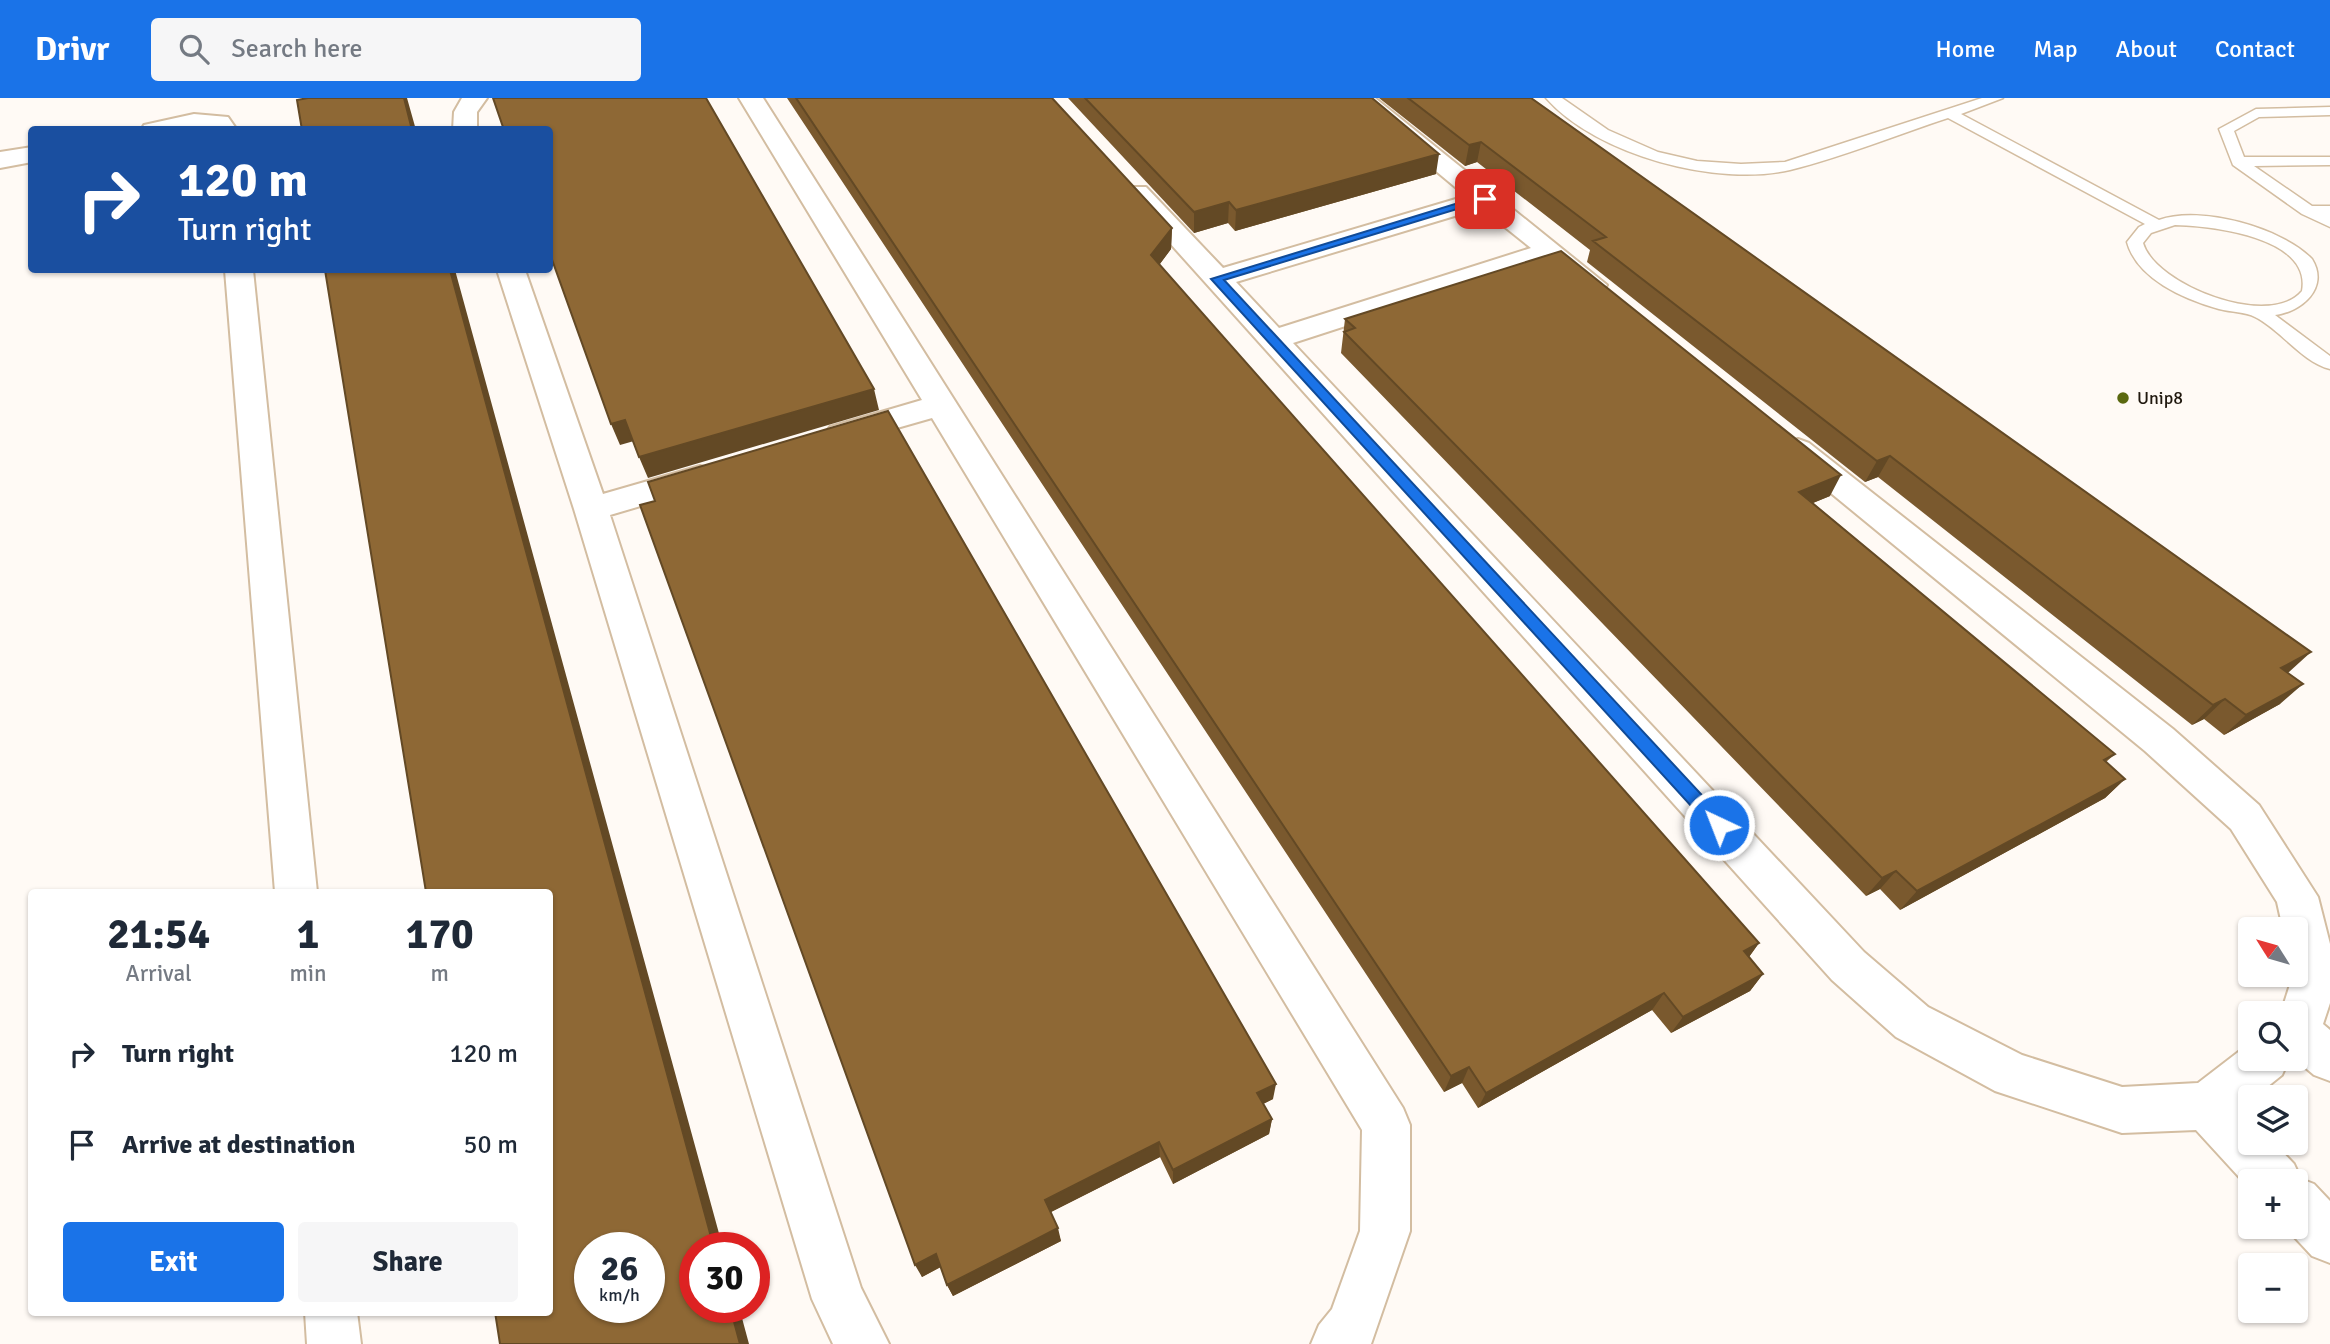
<!DOCTYPE html>
<html lang="en">
<head>
<meta charset="utf-8">
<style>
	body { margin:0; font-family:Signika,sans-serif; background:#f6f6f7; color:#1f2937; height:100vh; display:flex; flex-direction:column; font-size:26px; white-space:nowrap }
	* { box-sizing:border-box; margin:0 }
	p { font-size:23px; color:#747a83 }
	.icon { flex:none; width:38px; height:38px; fill:none; stroke:currentColor; stroke-width:2; stroke-linecap:round; stroke-linejoin:round }
	.map { position:relative; flex:1; overflow:hidden }
	.details { position:absolute; left:28px; top:791px; width:525px; height:427px; display:flex; flex-direction:column; background:#fff; border-radius:7px; box-shadow:0 2px 5px #0004 }
	.details>* { flex:none }
	.top-card { position:absolute; left:28px; top:28px; width:525px; height:147px; border-radius:7px; box-shadow:0 2px 5px #0004; background:#1a4fa0; color:#fff; overflow:hidden }
	.needle { width:46px; rotate:307deg }
	.tools { position:absolute; left:2238px; top:819px; display:grid; gap:14px }
	.tools a { display:grid; place-items:center; width:70px; height:70px; border-radius:7px; background:#fff; box-shadow:0 2px 5px #0004; font-size:35px }
	.speed { position:absolute; left:574px; top:1134px; display:flex; gap:14px; font-size:35px; font-weight:700; text-align:center }
	.speed>* { display:grid; place-content:center; width:91px; height:91px; border-radius:50%; background:#fff; box-shadow:0 2px 5px #0004; line-height:1 }
	.speed small { font-size:18px; font-weight:400 }
	.speed .limit { border:10px solid #d22; background:#fff; color:#111 }
	.pin { position:absolute; display:grid; place-items:center; width:60px; height:60px; color:#fff; margin:-30px; border-radius:14px; box-shadow:0 4px 10px #0006 }
	.me { position:absolute; width:77px; margin:-38px; rotate:317deg; stroke-linejoin:round; filter:drop-shadow(0 0 5px #0008) }
	.turn { display:flex; align-items:center; gap:24px; height:147px; padding:0 35px; font-size:32px }
	.turn .icon { width:91px; height:91px; stroke-width:2.5 }
	.turn b { display:block; font-size:49px; line-height:60px }
	.eta { display:flex; justify-content:space-evenly; align-items:center; height:119px; text-align:center }
	.eta b { font-size:42px; font-weight:700; line-height:49px }
	.button { display:flex; gap:14px; margin-top:auto; padding:14px 35px }
	.button a { flex:1; height:80px; border-radius:7px; background:#1a73e8; color:#fff; font-size:28px; font-weight:700; line-height:80px; text-align:center }
	.button a+a { background:#f6f6f7; color:#1f2937 }
	ul { padding:0; list-style:none }
	li { display:flex; align-items:center; gap:21px; height:91px; padding:0 35px }
	li div { flex:1 }
	li b { display:block; font-size:26px }
	li em { font-style:normal }
	header { display:flex; align-items:center; gap:42px; box-sizing:border-box; height:98px; padding:0 35px; background:#1a73e8; color:#fff }
	header strong { font-size:33px }
	nav { display:flex; gap:38px; margin-inline-start:auto; font-size:24px }
	.search { width:490px; height:63px; background:#f6f6f7; display:flex; align-items:center; gap:18px; box-sizing:border-box; padding:0 24px; border-radius:7px; color:#747a83; font-size:26px }
	.map>svg:first-child { display:block }
	.lines { fill:none; stroke-linecap:round; stroke-linejoin:round }
	.lane-casing { stroke:#d3bda1; stroke-width:3 }
	.street-casing { stroke:#d3bda1; stroke-width:4 }
	.lane { fill:#fff; fill-rule:evenodd }
	.street { fill:#fff; fill-rule:evenodd }
	.wall { fill:#7a592e }
	.shaded-wall { fill:#634925 }
	.building { fill:#8e6835; stroke:#634925; stroke-width:2; fill-rule:evenodd }
	.route { fill:#1a73e8; stroke:#114b97; stroke-width:2 }
	.poi-dot { fill:#5a680f; stroke:#fffaf5; stroke-width:2.5 }
	.labels { text-anchor:middle; dominant-baseline:central; stroke-width:5; stroke-linejoin:round; paint-order:stroke }
	.far-poi-label { font-size:18px; fill:#20180e; stroke:#fffaf5; text-anchor:start }
</style>
</head>
<body>
<header>
<strong>Drivr</strong>
<div class="search"><svg class="icon" aria-label="search" viewBox="0 0 24 24"><circle cx="10" cy="10" r="6"/><path d="M15 15l6 6"/></svg>Search here</div>
<nav><a>Home</a><a>Map</a><a>About</a><a>Contact</a></nav>
</header>
<div class="map">
<svg width="2330" height="1246" viewBox="0 0 2330 1246">
	<rect width="100%" height="100%" fill="#fffaf5"/>
	<g class="lines">
		<defs>
			<path id="lane" d="M1546,0H1562L1608,32L1658,54L1697,63L1741,66L1785,64L1982,0H2003L1961,16L2159,122C2201,107 2282,130 2312,161C2330,190 2301,214 2275,217L2330,258V271C2302,264 2281,232 2255,219C2246,214 2230,214 2219,211C2184,201 2137,181 2127,144L2139,129L2145,126L1948,20C1896,37 1843,59 1790,72C1717,89 1596,57 1546,0ZM2175,127C2212,128 2312,139 2302,193C2270,232 2155,187 2143,145L2151,135Z
				M2330,9V17L2259,19L2234,33L2244,59H2330V67L2254,68L2312,108H2330V129L2302,116L2233,67L2219,31L2256,11Z"/>
			<path id="street" d="M462,0H487L477,14V32H453L454,14Z
				M739,0H763L1403,1010L1410,1027V1133L1371,1246H1311L1319,1227L1332,1211L1360,1133L1362,1032L932,320L841,346L830,343L825,336L830,329L922,302Z
				M1348,0H1375L1607,187L1603,193C1580,199 1563,177 1546,163L1293,245L1864,854L1928,909L2022,957L2122,989L2198,985L2250,945V961H2289L2282,977L2241,1010L2250,1020V1045H2274L2294,1066L2301,1081L2314,1086L2330,1103V1165L2312,1158L2285,1129H2296V1083H2250V1091L2196,1032L2122,1035L1995,993L1896,939L1832,882L1124,94L1128,89H1146L1223,170L1466,98ZM1481,110L1531,150L1279,230L1236,184Z
				M194,16L228,19L237,32H141L144,27Z
				M32,49V64L0,70V54Z
				M225,172H253L317,794H275Z
				M497,172H525L603,396L700,368L712,371L716,379L712,387L610,417L861,1190L889,1246H833L812,1201L574,411Z
				M1798,341L1809,345L2173,631L2259,707L2318,799L2330,846V905L2323,926L2330,932V983L2314,977L2295,961L2296,915H2281L2293,877H2296V831H2283L2277,804L2231,731L2145,653L1787,359L1782,352L1787,345Z
				M305,1214H357L361,1246H307Z"/>
		</defs>
		<!-- lane casing -->
		<use href="#lane" class="lane-casing"/>
		<!-- street casing -->
		<use href="#street" class="street-casing"/>
		<!-- lane -->
		<use href="#lane" class="lane"/>
		<!-- street -->
		<use href="#street" class="street"/>
	</g>
	<!-- wall -->
	<path class="wall" d="M787,0H1052L1172,130L1171,151L1159,167L1759,845L1749,859L1763,876L1750,893L1671,935L1652,912L1478,1010L1462,985L1444,994Z
		M1068,0H1372L1436,76L1235,133L1228,125L1194,135Z
		M1379,0H1531L2289,574L2287,575L2280,606L2224,637L2204,621L2192,627L1878,379L1865,384L1587,164L1590,152L1477,64L1465,68Z
		M1345,221L1830,398L1813,405L2115,656L2106,664L2125,681L2105,700L1900,812L1880,791L1866,798L1341,255Z
		M640,407L1273,1001L1263,1006L1272,1021L1269,1036L1173,1086L1160,1059L1051,1114L1061,1143L953,1198L947,1187L941,1169L922,1179Z"/>
	<!-- shaded-wall -->
	<path class="shaded-wall" d="M404,0H407L416,32H412Z
		M1481,44L1477,64L1465,68L1469,47Z
		M1439,56L1436,76L1235,133L1236,112Z
		M1229,104L1228,125L1194,135V114Z
		M1172,130L1171,151L1151,178V157Z
		M450,172H455L723,1150H714Z
		M874,291L879,312L648,380L639,359Z
		M625,322L634,343L620,347L611,326Z
		M1890,358L1878,379L1865,384L1877,363Z
		M1841,377L1830,398L1788,415L1799,394Z
		M2311,554L2289,574L2259,590L2281,570Z
		M2303,586L2280,606L2224,637L2246,617Z
		M2225,601L2204,621L2192,627L2213,607Z
		M2125,681L2105,700L1900,812L1917,793Z
		M1896,773L1880,791L1866,798L1882,780Z
		M1759,845L1746,863L1744,853Z
		M1763,876L1750,893L1671,935L1683,919Z
		M1664,895L1652,912L1478,1010L1486,995Z
		M1469,969L1462,985L1444,994L1451,978Z
		M1276,986L1273,1001L1255,1010L1257,995Z
		M1272,1021L1269,1036L1173,1086V1072Z
		M1159,1044L1160,1059L1049,1115L1045,1102Z
		M1058,1130L1061,1143L953,1198L947,1187Z
		M936,1156L942,1168L922,1179L915,1167Z
		M730,1209H739L749,1246H740Z"/>
	<!-- building -->
	<path class="building" d="M308,0H404L412,32H302L297,2Z
		M493,0H706L874,291L639,359L625,322L611,326L550,156V32H504Z
		M796,0H1052L1172,130L1151,157L1759,845L1744,853L1763,876L1683,919L1664,895L1486,995L1469,969L1451,978Z
		M1085,0H1372L1439,56L1236,112L1229,104L1194,114Z
		M1408,0H1531L2311,554L2281,570L2303,586L2246,617L2225,601L2213,607L1890,358L1877,363L1593,143L1606,139L1481,44L1469,47Z
		M1561,153L1841,377L1799,394L2115,656L2104,662L2125,681L1917,793L1896,773L1882,780L1344,234L1355,230L1345,221Z
		M325,172H450L714,1150H695V1209H730L740,1246H500L495,1214H550V794H426ZM590,1150H649V1209H590Z
		M888,313L1276,986L1257,995L1272,1021L1173,1072L1159,1044L1045,1102L1058,1130L947,1187L936,1156L915,1167L640,407L655,403L648,384Z"/>
	<!-- route -->
	<path class="route" d="M1481,98L1490,101L1224,182L1725,722L1727,727L1725,732H1713L1211,181Z"/>
	<!-- markers -->
	<circle class="poi-dot" cx="2123" cy="300" r="7"/>
	<g class="labels">
		<!-- far-poi labels -->
		<g class="far-poi-label">
			<text x="2137" y="300">Unip8</text>
		</g>
	</g>
</svg>
<div class="tools">
<a><svg class="needle" viewBox="-14 -14 28 28"><path d="M0-13l5 13h-10z" fill="#e53935"/><path d="M0 13l5-13h-10z" fill="#747a83"/></svg></a>
<a><svg class="icon" aria-label="search" viewBox="0 0 24 24"><circle cx="10" cy="10" r="6"/><path d="M15 15l6 6"/></svg></a>
<a><svg class="icon" aria-label="layers" viewBox="0 0 24 24"><path d="M12 4l9 5-9 5-9-5zM3 14l9 5 9-5"/></svg></a>
<a>+</a>
<a>−</a>
</div>
<div class="speed"><div>26<small>km/h</small></div><div class="limit">30</div></div>
<div class="pin" style="left:1485px;top:101px;background:#d93025"><svg class="icon" aria-label="arrive" viewBox="0 0 24 24"><path d="M6 21V4h12l-3 4 3 4H6"/></svg></div>
<svg class="me" style="left:1719px;top:727px" viewBox="-20 -20 40 40"><circle r="17" fill="#1a73e8" stroke="#fff" stroke-width="3"/><path d="M0-11L8 9 0 5-8 9z" fill="#fff"/></svg>
<div class="top-card">
<div class="turn"><svg class="icon" aria-label="right" viewBox="0 0 24 24"><path d="M7 20v-9h11M14 6l5 5-5 5"/></svg><div><b>120 m</b>Turn right</div></div>
</div>
<section class="details">
<div class="eta">
<div><b>21:54</b><p>Arrival</p></div>
<div><b>1</b><p>min</p></div>
<div><b>170</b><p>m</p></div>
</div>
<ul>
<li><svg class="icon" aria-label="right" viewBox="0 0 24 24"><path d="M7 20v-9h11M14 6l5 5-5 5"/></svg><div><b>Turn right</b></div><em>120 m</em></li>
<li><svg class="icon" aria-label="arrive" viewBox="0 0 24 24"><path d="M6 21V4h12l-3 4 3 4H6"/></svg><div><b>Arrive at destination</b></div><em>50 m</em></li>
</ul>
<div class="button"><a>Exit</a><a>Share</a></div>
</section>
</div>
</body>
</html>
